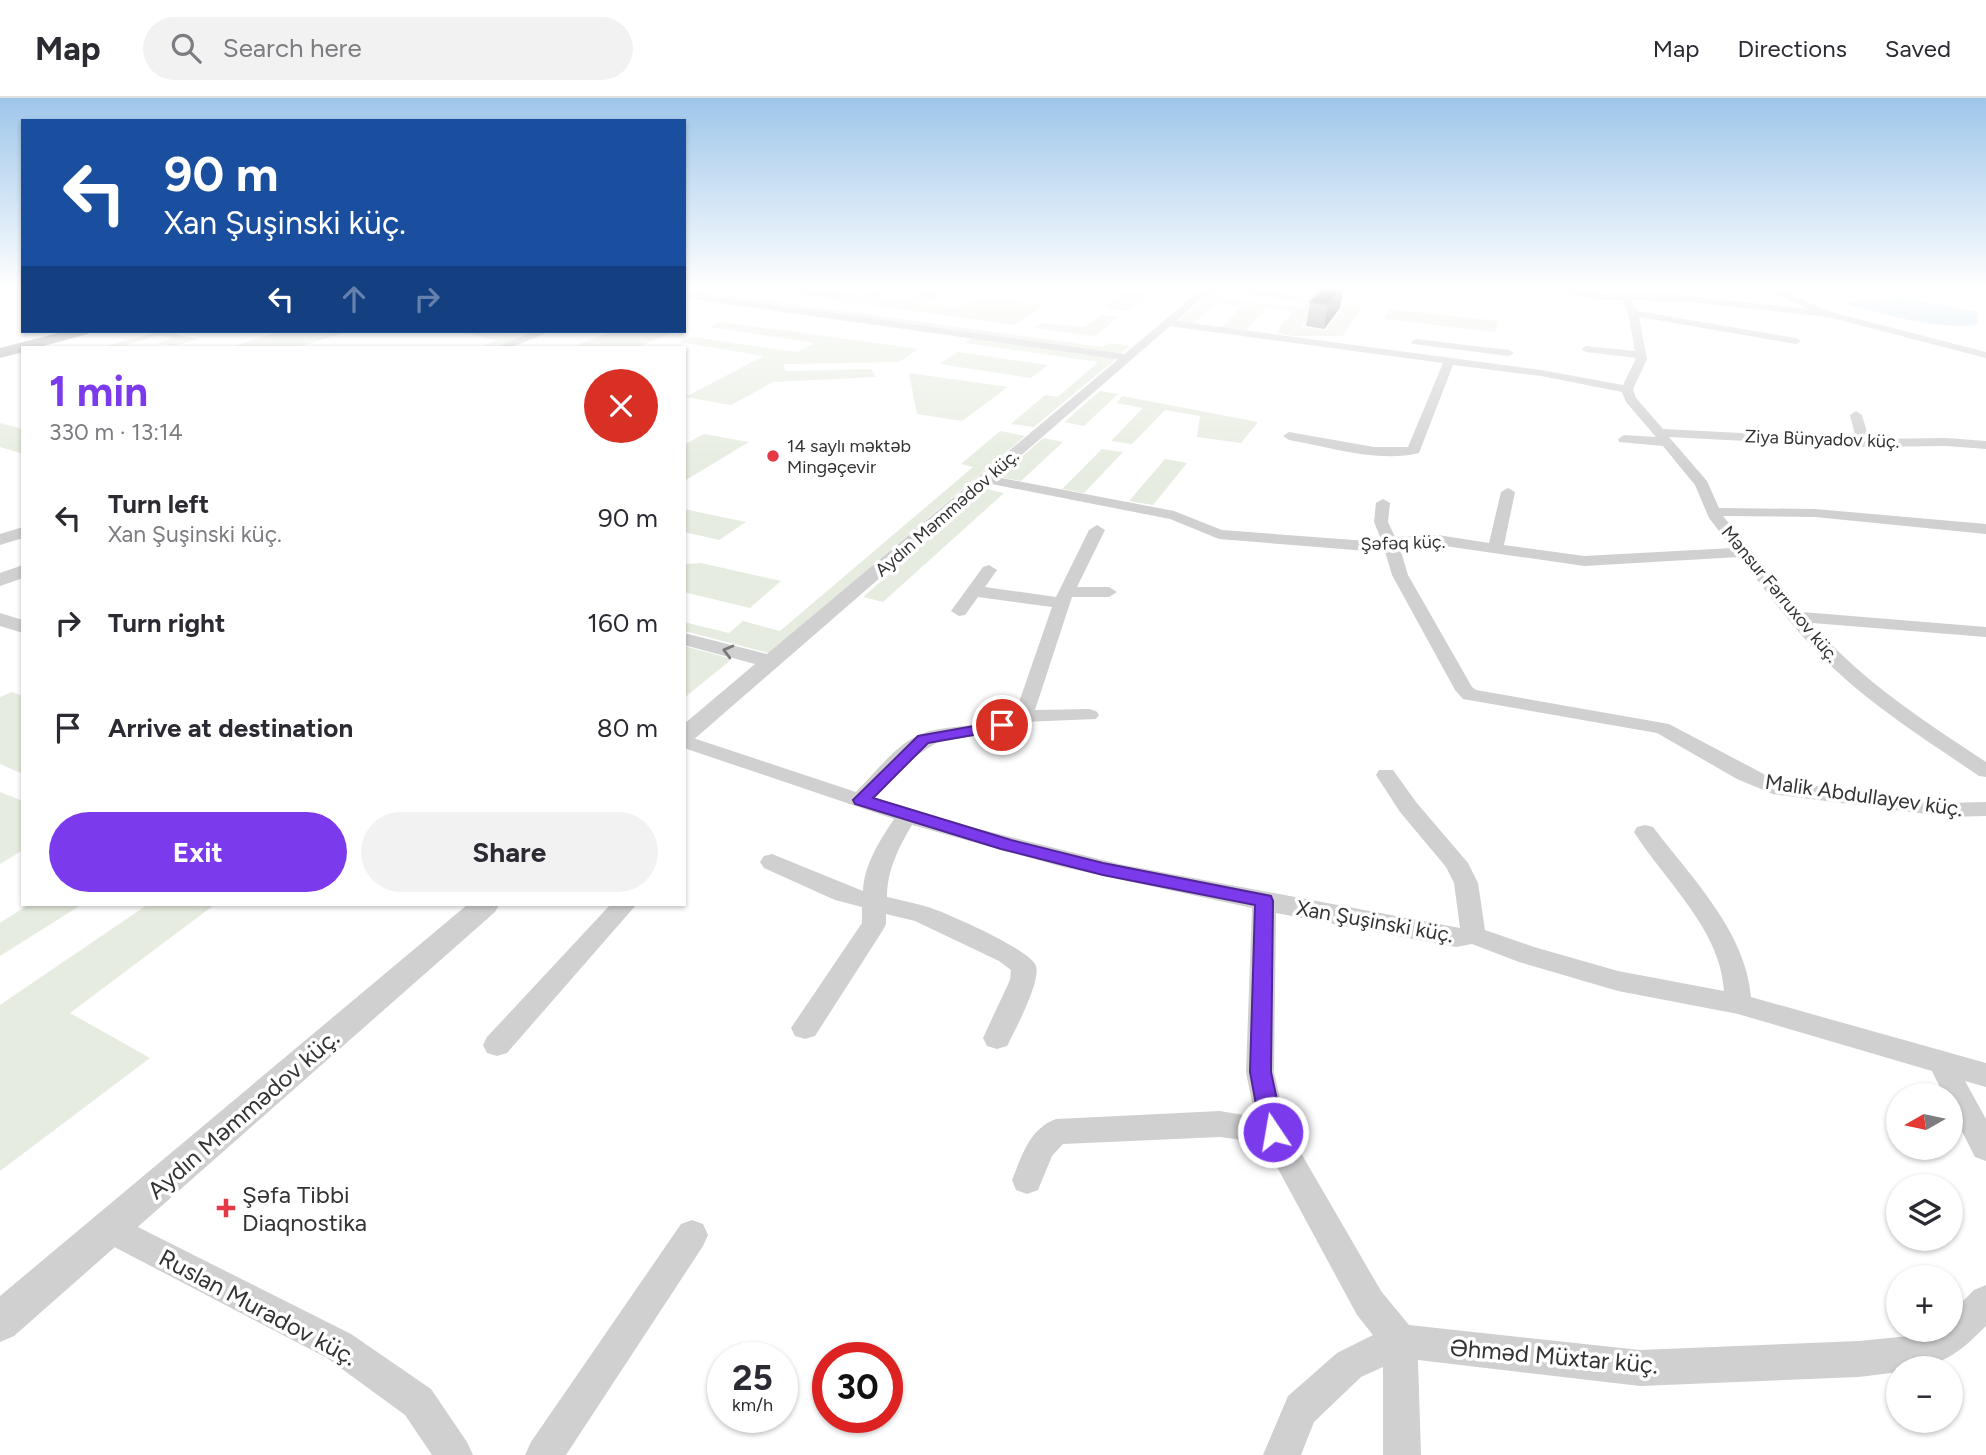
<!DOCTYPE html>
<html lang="en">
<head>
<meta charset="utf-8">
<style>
	body { margin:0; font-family:Figtree,sans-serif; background:#f2f2f3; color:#2b2b33; height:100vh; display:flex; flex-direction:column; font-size:26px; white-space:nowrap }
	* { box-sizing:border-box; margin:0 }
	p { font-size:23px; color:#7c7c81 }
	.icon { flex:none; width:38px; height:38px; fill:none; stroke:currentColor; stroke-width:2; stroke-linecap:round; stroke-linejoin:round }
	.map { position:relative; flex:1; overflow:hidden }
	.sheet { position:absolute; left:21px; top:248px; width:665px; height:560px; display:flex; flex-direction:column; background:#fff; border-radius:0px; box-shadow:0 2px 5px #0004 }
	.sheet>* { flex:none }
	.guide { position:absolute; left:21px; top:21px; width:665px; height:214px; border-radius:0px; box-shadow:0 2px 5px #0004; background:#1a4fa0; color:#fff; overflow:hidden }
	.needle { width:46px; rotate:261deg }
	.tools { position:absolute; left:1886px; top:985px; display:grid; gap:14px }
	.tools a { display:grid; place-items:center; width:77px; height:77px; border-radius:50%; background:#fff; box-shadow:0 2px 5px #0004; font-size:35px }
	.speed { position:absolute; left:707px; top:1244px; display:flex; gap:14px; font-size:35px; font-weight:700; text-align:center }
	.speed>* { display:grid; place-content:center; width:91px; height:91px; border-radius:50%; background:#fff; box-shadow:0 2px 5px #0004; line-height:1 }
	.speed small { font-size:18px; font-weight:400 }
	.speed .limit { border:10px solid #d22; background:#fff; color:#111 }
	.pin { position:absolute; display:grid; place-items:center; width:60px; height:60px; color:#fff; margin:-30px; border:4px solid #fff; border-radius:50%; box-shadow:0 2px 7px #0007 }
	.me { position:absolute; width:77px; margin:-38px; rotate:348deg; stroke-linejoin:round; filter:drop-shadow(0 0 5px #0008) }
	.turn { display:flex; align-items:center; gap:24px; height:147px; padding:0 28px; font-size:32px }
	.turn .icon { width:91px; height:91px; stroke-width:2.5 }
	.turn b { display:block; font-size:49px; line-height:60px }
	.lanes { display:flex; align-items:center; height:66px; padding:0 28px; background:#0003; justify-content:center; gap:35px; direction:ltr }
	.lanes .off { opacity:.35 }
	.round { display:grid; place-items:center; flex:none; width:74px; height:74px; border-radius:37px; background:#f2f2f3 }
	.summary { display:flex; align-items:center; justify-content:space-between; height:119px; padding:0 28px }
	h1 { font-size:42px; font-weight:700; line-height:52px; color:#7c3aed }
	.button { display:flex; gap:14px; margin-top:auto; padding:14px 28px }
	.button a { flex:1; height:80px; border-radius:42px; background:#7c3aed; color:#fff; font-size:28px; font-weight:700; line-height:80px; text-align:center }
	.button a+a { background:#f2f2f3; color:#2b2b33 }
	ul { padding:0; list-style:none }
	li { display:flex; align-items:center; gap:21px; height:105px; padding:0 28px }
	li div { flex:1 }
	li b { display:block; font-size:26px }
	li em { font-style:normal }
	header { display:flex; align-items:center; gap:42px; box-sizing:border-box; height:98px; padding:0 35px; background:#fff; border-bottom:2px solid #e1e1e2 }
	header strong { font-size:33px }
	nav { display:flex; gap:38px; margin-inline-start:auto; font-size:24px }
	.search { width:490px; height:63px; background:#f2f2f3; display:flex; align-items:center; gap:18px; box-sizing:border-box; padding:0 24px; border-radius:38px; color:#7c7c81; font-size:26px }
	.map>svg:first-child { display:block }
	.green { fill:#e6ecdf }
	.water { fill:#cfe2ee }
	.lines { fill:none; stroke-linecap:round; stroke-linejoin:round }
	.minor { fill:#d0d0d0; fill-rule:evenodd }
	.tertiary { fill:#d0d0d0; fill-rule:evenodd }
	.primary { fill:#ababab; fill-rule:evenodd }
	.wall { fill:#8c8c8c }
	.shaded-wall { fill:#5f5f5f }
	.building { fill:#1a1a1a; stroke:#5f5f5f; stroke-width:2 }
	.oneway { stroke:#7a7a7a }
	.route { fill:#7c3aed; stroke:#51269a; stroke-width:2 }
	.poi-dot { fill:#e63946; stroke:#fff; stroke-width:2.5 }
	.labels { text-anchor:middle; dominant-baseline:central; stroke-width:7; stroke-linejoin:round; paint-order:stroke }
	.far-street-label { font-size:18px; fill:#333; stroke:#fff }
	.far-poi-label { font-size:18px; fill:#333; stroke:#fff; text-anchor:start }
	.street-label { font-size:21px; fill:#333; stroke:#fff }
	.near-street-label { font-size:24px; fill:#333; stroke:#fff }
	.near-poi-label { font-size:24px; fill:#333; stroke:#fff; text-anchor:start }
</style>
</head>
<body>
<header>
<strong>Map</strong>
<div class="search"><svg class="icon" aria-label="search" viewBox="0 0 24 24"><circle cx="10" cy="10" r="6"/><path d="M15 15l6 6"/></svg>Search here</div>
<nav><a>Map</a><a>Directions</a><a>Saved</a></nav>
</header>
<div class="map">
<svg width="1986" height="1357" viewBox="0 0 1986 1357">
	<rect width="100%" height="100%" fill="#fff"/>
	<!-- green -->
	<path class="green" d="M794,190H849L842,194L861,196L875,190H899L882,199L903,202L927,190H952L926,206L961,210L982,199L1044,207L1015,227L782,195Z
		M1089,190L1152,195L1129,213L1104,210L1119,197L1085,192Z
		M1216,190H1285L1282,194L1305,197L1311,190H1333L1301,229L1326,232L1346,206L1362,208L1343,238H1294L1276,235L1292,213L1266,210L1246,233L1221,230L1242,208L1217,205L1193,226L1177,224L1211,194L1224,196L1221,201L1302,210L1308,205L1212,193Z
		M684,191L1102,249L1110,245L1130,248L1120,256L684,194Z
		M1389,211L1498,223L1495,234L1384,221Z
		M1102,217L1119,219L1095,238L1034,230L1042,225L1084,229Z
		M721,224L919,251L899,264L784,266L785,273L871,271L876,279L773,284L731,307L685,299L764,258L679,244L692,239L797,254L815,245L710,229Z
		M160,233H176L169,235L197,241L174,248L158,245L172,240L159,237L126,247L140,250H99Z
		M283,233L342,235L296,250H228Z
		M455,233H493L513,236L522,233H537L491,250H478L497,242Z
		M612,233H675L635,250H570Z
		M972,240L1117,260L1034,329L1011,326L1045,297L1058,299L1098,264L965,245Z
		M958,254L1048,267L1031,280L939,266Z
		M909,275L1008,289L962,323L917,316Z
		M1100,293L1118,296L1084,328L1064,324Z
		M1122,298L1258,324L1241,345L1197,339L1200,318L1165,312L1132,346L1111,343L1143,310L1117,305Z
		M0,325L23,331V356L0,349Z
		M1000,333L1025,338L769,555L684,533V524L729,535L743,523L780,533L973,369L961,366Z
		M704,336L749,344L684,383V347Z
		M1043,340L1063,344L1021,383L999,379Z
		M1102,351L1123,354L1084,395L1062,391Z
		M1165,361L1187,365L1153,407L1129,403Z
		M986,391L1004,395L883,504L863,499Z
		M684,411L746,424L719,442L684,434Z
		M701,465L781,483L750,510L684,494V466Z
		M684,548L732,561L684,600Z
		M12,594L23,598V676L0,666V599Z
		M0,694L23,703V752L0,766Z
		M28,807H81L0,858V825Z
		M147,807H214L70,915L150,960L0,1073V907Z"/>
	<!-- water -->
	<path class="water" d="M1904,200L1979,214L1977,226C1955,234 1867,215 1844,204Z"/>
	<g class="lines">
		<!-- minor -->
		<path class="minor" d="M1539,190H1561L1599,196L1680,197L1808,211L1762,190H1775L1831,214L1986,254V260L1828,219L1680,203L1631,202L1637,213L1796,240L1801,243L1796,246L1639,219L1647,261L1633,291L1636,300L1663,331L1856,341L1850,317L1856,313L1862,317L1869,341L1946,340L1986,343V351L1946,348L1864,349L1669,339L1707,383L1719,410L1815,411L1986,426V436L1815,419L1723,418L1802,514L1986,529V539L1812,525C1860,582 1924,623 1986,664V679L1979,678C1925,641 1867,605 1821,558C1791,528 1766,492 1739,459L1584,468L1438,447H1399L1408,477L1472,589L1476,592L1669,626L1777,683L1949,705L1986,704V718L1949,719L1773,696L1737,681L1657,635L1463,601L1455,592L1392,477L1384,450L1367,453L1219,441L1170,421L986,385L979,381L986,377L1174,413L1222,432L1367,443L1381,441L1374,424L1376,405L1383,401L1390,405L1388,424L1395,439L1438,437L1489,445L1501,394L1508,390L1515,394L1504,447L1584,458L1732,450L1709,420L1695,387L1663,348L1619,344L1618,341L1624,337L1656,339L1626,304L1622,294L1541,278L1453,267L1419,355C1378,365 1330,349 1289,342L1283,338L1289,334L1374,349H1408L1443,265L1168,228L1163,225L1168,222L1541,272L1623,287L1636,260L1586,254L1581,251L1586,248L1635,253L1628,215L1622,202H1599Z
			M684,194L1124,256L1129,259L1124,262L684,200Z
			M1416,241L1509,252L1514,255L1509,258L1412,246L1411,244Z
			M1097,427L1105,432L1077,489H1109L1117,494L1109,499H1072L1035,612L1089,611L1096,613L1099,617L1096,621L1023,624L997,635L939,643L913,660L875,700L975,730L1119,766L1460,830L1454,785L1446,769L1400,714L1376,677L1379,672H1393L1416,704L1468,765L1478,785L1485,832L1534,849L1618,873L1724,893C1721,832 1665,783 1634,734L1637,729L1645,727L1653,729C1691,779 1746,834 1751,899L1986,965V989L1965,983L1986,1021V1063L1975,1059L1951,1012V998H1944L1932,973L1738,916L1618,893L1519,864L1472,846L1456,849L1276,815L1274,974L1287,1031L1381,1193L1409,1227L1640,1252L1859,1243L1909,1238L1927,1232H1951V1215L1974,1192L1986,1187V1228C1958,1256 1941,1270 1899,1270V1274L1859,1279L1640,1288L1418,1262L1421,1357H1383V1269L1361,1279L1314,1324L1301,1357H1263L1288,1298L1337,1255L1373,1237L1357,1217L1264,1045L1220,1039L1063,1046L1052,1058L1038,1092L1027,1096L1016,1092L1012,1082C1022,1058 1029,1031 1056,1021L1220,1013L1255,1019L1246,974L1252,810L1063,769L912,727C899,749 887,772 887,799C900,802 915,805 928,809C947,815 1031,852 1036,868C1041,884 1015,932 1007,948L997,951L987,948L983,940L1010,882L1011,872L999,863L915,823L886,816V826L883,832L815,938L805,941L795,938L791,930L862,825V809L835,802L764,770L760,764L764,758L772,756L863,793C864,767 880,742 894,721L684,650V637L856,694C876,674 895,647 921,636C953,623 993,635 1018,607L1052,509L978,499L965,517L959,518L951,513L983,469L989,467L997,472L985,489L1056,499L1089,432Z
			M610,807H636L507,955L497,958L487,955L483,947L487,939Z
			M110,1115L351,1236L431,1291L467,1344L473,1357H432L405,1317L327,1260L99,1141L94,1130L99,1119Z
			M692,1122L703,1126L708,1137L703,1148L566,1357H525L531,1344L681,1126Z"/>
		<!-- tertiary -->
		<path class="tertiary" d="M1203,190H1214L692,643L684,645V626L755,566L684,547V535L767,556Z
			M535,233H551L510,250H493Z
			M23,429V440L0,447V436Z
			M23,467V480L0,488V475Z
			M0,515L23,522V535L0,528Z
			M467,807H499L495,814L14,1238L0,1244V1198Z"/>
		<!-- primary -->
		<path class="primary" d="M66,233H91L88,236L36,250H23V254L0,260V250Z"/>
	</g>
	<!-- wall -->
	<path class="wall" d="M1323,190L1340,210L1324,231L1306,228L1310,204Z"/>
	<!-- shaded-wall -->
	<path class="shaded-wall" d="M1342,190H1344L1340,210L1324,231L1328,207Z"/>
	<!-- building -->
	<path class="building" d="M1323,190H1342L1328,207L1310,204Z"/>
	<!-- one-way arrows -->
	<defs><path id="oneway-chevron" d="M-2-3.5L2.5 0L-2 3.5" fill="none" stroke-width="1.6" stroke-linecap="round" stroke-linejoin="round" transform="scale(1.75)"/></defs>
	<use class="oneway" href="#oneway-chevron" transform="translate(728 553) rotate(-165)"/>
	<!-- sky -->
	<linearGradient id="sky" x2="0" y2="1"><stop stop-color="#9ec6ea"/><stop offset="0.5" stop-color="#fff"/><stop offset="1" stop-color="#fff" stop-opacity="0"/></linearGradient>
	<rect width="1986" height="380" fill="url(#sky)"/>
	<!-- route -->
	<path class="route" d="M1002,623L1007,624L1009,627L1007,631L928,645L873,700L1011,742L1103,765L1271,798L1273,803L1271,974L1284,1034L1281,1041L1273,1044L1265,1041L1261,1034L1250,974L1255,807L1103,777L1001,751L855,706L853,702L918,638Z"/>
	<!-- markers -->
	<g class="poi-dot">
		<circle cx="773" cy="358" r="7"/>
		<path d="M222.5 1099.5h7v7h7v7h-7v7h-7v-7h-7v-7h7z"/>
	</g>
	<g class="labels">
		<!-- far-street labels -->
		<g class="far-street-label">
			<text transform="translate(1822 341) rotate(2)">Ziya Bünyadov küç.</text>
			<text transform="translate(947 415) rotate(-41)">Aydın Məmmədov küç.</text>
			<text transform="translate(1403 445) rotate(-2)">Şəfəq küç.</text>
			<text transform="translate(1780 496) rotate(50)">Mənsur Fərruxov küç.</text>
		</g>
		<!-- far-poi labels -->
		<g class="far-poi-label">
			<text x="787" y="348">14 saylı məktəb<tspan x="787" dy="21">Mingəçevir</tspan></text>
		</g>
		<!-- street labels -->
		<g class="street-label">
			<text transform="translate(1864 697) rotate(8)">Malik Abdullayev küç.</text>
			<text transform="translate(1375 823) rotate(10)">Xan Şuşinski küç.</text>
		</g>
		<!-- near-street labels -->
		<g class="near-street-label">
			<text transform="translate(243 1016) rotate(-41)">Aydın Məmmədov küç.</text>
			<text transform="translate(258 1209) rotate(28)">Ruslan Muradov küç.</text>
			<text transform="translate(1554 1258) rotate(5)">Əhməd Müxtar küç.</text>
		</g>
		<!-- near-poi labels -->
		<g class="near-poi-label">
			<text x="242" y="1096">Şəfa Tibbi<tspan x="242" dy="28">Diaqnostika</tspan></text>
		</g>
	</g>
</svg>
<div class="tools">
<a><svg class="needle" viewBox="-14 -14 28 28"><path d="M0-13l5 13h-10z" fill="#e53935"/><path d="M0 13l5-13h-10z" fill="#7c7c81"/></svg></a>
<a><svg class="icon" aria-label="layers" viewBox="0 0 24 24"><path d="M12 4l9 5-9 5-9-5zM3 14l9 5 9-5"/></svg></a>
<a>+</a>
<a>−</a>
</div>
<div class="speed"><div>25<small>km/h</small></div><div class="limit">30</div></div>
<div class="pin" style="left:1002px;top:627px;background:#d93025"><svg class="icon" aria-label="arrive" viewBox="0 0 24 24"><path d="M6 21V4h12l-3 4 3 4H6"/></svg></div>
<svg class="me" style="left:1273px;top:1034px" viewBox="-20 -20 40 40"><circle r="17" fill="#7c3aed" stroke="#fff" stroke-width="3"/><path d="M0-11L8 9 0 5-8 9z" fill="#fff"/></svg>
<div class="guide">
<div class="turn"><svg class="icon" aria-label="left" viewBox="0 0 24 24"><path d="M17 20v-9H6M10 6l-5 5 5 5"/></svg><div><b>90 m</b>Xan Şuşinski küç.</div></div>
<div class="lanes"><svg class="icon" aria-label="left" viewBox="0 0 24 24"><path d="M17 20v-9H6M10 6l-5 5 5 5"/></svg><svg class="icon off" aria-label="ahead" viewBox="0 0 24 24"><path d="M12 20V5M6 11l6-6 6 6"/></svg><svg class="icon off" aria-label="right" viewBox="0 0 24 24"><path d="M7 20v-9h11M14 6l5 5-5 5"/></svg></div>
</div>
<section class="sheet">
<div class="summary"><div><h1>1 min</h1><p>330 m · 13:14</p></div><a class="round" style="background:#d93025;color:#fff"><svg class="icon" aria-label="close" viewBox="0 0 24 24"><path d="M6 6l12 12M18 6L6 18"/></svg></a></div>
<ul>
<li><svg class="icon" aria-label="left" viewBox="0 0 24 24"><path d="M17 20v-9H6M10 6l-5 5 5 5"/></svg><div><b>Turn left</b><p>Xan Şuşinski küç.</p></div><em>90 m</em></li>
<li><svg class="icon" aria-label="right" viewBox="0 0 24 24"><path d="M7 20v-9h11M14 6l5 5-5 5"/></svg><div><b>Turn right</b></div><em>160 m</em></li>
<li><svg class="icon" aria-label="arrive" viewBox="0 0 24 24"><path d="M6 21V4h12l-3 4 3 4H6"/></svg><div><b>Arrive at destination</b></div><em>80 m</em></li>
</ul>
<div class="button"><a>Exit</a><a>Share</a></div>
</section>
</div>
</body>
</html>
